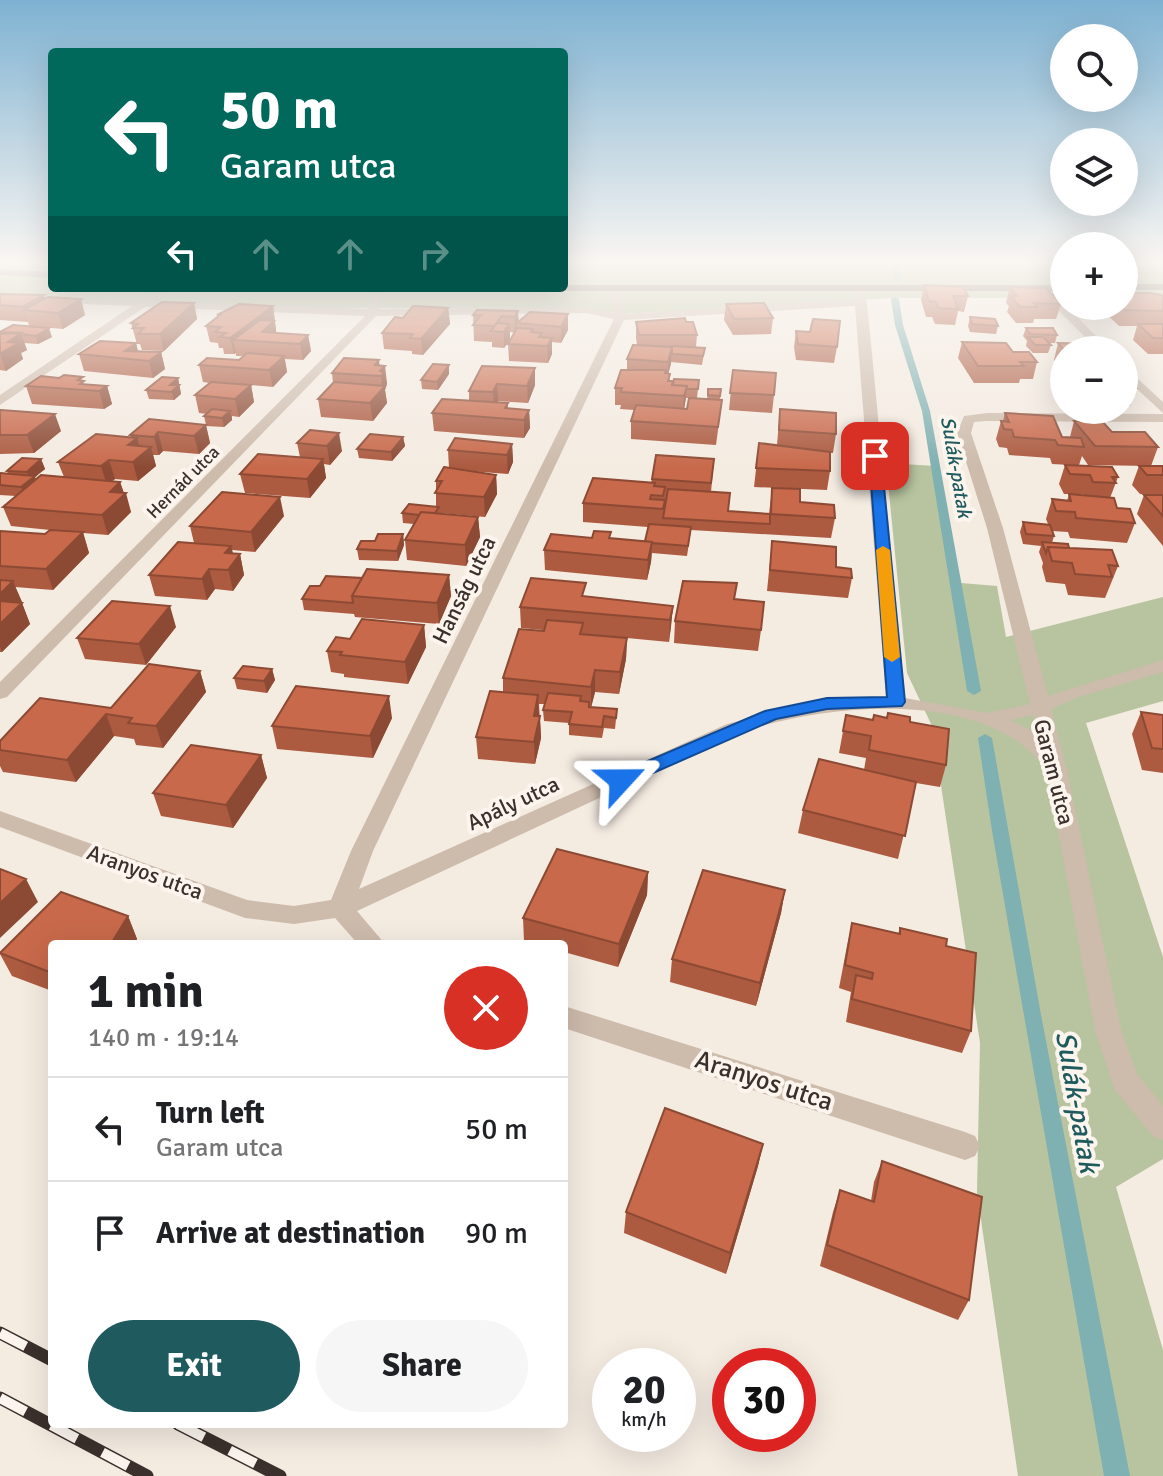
<!DOCTYPE html>
<html lang="en">
<head>
<meta charset="utf-8">
<style>
	body { margin:0; font-family:Signika,sans-serif; background:#f6f6f6; color:#202124; height:100vh; display:flex; flex-direction:column; font-size:30px; white-space:nowrap }
	* { box-sizing:border-box; margin:0 }
	p { font-size:26px; color:#757577 }
	.icon { flex:none; width:44px; height:44px; fill:none; stroke:currentColor; stroke-width:2; stroke-linecap:round; stroke-linejoin:round }
	.map { position:relative; flex:1; overflow:hidden }
	.drawer { position:absolute; left:48px; top:940px; width:520px; height:488px; display:flex; flex-direction:column; background:#fff; border-radius:8px; box-shadow:0 8px 32px #0002 }
	.drawer>* { flex:none }
	.top-card { position:absolute; left:48px; top:48px; width:520px; height:244px; border-radius:8px; box-shadow:0 8px 32px #0002; background:#00695c; color:#fff; overflow:hidden }
	.tools { position:absolute; left:1050px; top:24px; display:grid; gap:16px }
	.tools a { display:grid; place-items:center; width:88px; height:88px; border-radius:50%; background:#fff; box-shadow:0 8px 32px #0002; font-size:40px }
	.speed { position:absolute; left:592px; top:1348px; display:flex; gap:16px; font-size:40px; font-weight:700; text-align:center }
	.speed>* { display:grid; place-content:center; width:104px; height:104px; border-radius:50%; background:#fff; box-shadow:0 8px 32px #0002; line-height:1 }
	.speed small { font-size:20px; font-weight:400 }
	.speed .limit { border:12px solid #d22; background:#fff; color:#111 }
	.pin { position:absolute; display:grid; place-items:center; width:68px; height:68px; color:#fff; margin:-34px; border-radius:16px; box-shadow:0 4px 12px #0006 }
	.me { position:absolute; width:88px; margin:-44px; rotate:66deg; stroke-linejoin:round; filter:drop-shadow(0 0 6px #0008) }
	.turn { display:flex; align-items:center; gap:28px; height:168px; padding:0 40px; font-size:36px }
	.turn .icon { width:104px; height:104px; stroke-width:2.5 }
	.turn b { display:block; font-size:56px; line-height:68px }
	.lanes { display:flex; align-items:center; height:76px; padding:0 40px; background:#0003; justify-content:center; gap:40px; direction:ltr }
	.lanes .off { opacity:.35 }
	.round { display:grid; place-items:center; flex:none; width:84px; height:84px; border-radius:42px; background:#f6f6f6 }
	.overview { display:flex; align-items:center; justify-content:space-between; height:136px; padding:0 40px }
	h1 { font-size:48px; font-weight:700; line-height:60px }
	.button { display:flex; gap:16px; margin-top:auto; padding:16px 40px }
	.button a { flex:1; height:92px; border-radius:48px; background:#1f5a5e; color:#fff; font-size:32px; font-weight:700; line-height:92px; text-align:center }
	.button a+a { background:#f6f6f6; color:#202124 }
	ul { padding:0; list-style:none }
	li { display:flex; align-items:center; gap:24px; height:104px; padding:0 40px; border-top:2px solid #e0e0e0 }
	li div { flex:1 }
	li b { display:block; font-size:30px }
	li em { font-style:normal }
	.map>svg:first-child { display:block }
	.green { fill:#b8c4a0 }
	.lines { fill:none; stroke-linecap:round; stroke-linejoin:round }
	.stream { fill:#7fb0b2; fill-rule:evenodd }
	.street { fill:#cdbbac; fill-rule:evenodd }
	.primary { fill:#7d675c; fill-rule:evenodd }
	.rail-casing { stroke:#3b302b; stroke-width:13 }
	.rail { stroke:#fbf5ee; stroke-width:10; stroke-dasharray:29; stroke-linecap:butt }
	.wall { fill:#ac5a40 }
	.shaded-wall { fill:#8c4a34 }
	.building { fill:#c8694b; stroke:#8c4a34; stroke-width:2 }
	.route { fill:#1a73e8; stroke:#114b97; stroke-width:2 }
	.slow { fill:#f59e0b }
	.labels { text-anchor:middle; dominant-baseline:central; stroke-width:8; stroke-linejoin:round; paint-order:stroke }
	.far-street-label { font-size:18px; fill:#3b302b; stroke:#fbf5ee }
	.far-water-label { font-size:20px; font-style:italic; fill:#1f5a5e; stroke:#fbf5ee }
	.street-label { font-size:22px; fill:#3b302b; stroke:#fbf5ee }
	.near-street-label { font-size:26px; fill:#3b302b; stroke:#fbf5ee }
	.near-water-label { font-size:28px; font-style:italic; fill:#1f5a5e; stroke:#fbf5ee }
</style>
</head>
<body>
<div class="map">
<svg width="1163" height="1476" viewBox="0 0 1163 1476">
	<rect width="100%" height="100%" fill="#f4ebe1"/>
	<!-- green -->
	<path class="green" d="M0,261H52V288H564V261H1064V298H891L623,314L576,308H268L0,294Z
		M1124,261H1163V297H1124Z
		M886,463L936,466L961,583L997,586L1006,637L1163,597V701L1086,723L1163,957V1159L1116,1187L1163,1350V1476H1018L977,1192L980,1043L932,726L907,673Z"/>
	<g class="lines">
		<!-- stream -->
		<path class="stream" d="M897,261H904L899,266L900,280L897,282L894,280L893,266Z
			M895,297L899,299L903,325L930,411L981,691L974,695L967,691L922,411L895,325L891,299Z
			M985,734L992,738L1041,1015L1130,1476H1104L992,831L978,738Z"/>
		<!-- street -->
		<path class="street" d="M1038,286H1046L1110,350H1098L1038,290Z
			M615,287L620,290L625,314L855,299V290H863L867,302L905,698L987,713L1030,704L987,528L957,433L964,416L987,413L1163,414V422L987,421L974,422L971,433L1003,528L1048,696L1163,660V672L1078,697L1051,709L1067,770L1121,1030L1137,1074L1163,1106V1140L1153,1136L1115,1090L1095,1030L1047,771C990,686 825,704 741,732L357,911L385,944H358L335,918L294,924L245,918L0,827V811L247,900L294,906L331,900L351,851L614,319L586,313L376,316L7,697L0,699V682L365,316L145,307L0,405V395L132,306L0,300V294L141,301L159,288H171L153,301L368,309L377,288H385L378,309L586,307L614,313L610,290ZM855,306L886,697L820,700L727,724L359,889L373,851L624,320ZM1033,715L1038,734L1010,720Z
			M1124,366L1163,402V413L1124,377Z
			M564,1006L965,1132L975,1136L980,1146L975,1156L965,1160L564,1028Z"/>
		<!-- primary -->
		<path class="primary" d="M0,269L52,272V278L0,275Z
			M1124,284H1163V290H1124Z
			M564,285H1064V291H314L309,288H564Z"/>
		<defs>
			<path id="rail" d="M0,1333L52,1360
				M0,1398L147,1476
				M178,1424L280,1476"/>
		</defs>
		<!-- rail casing -->
		<use href="#rail" class="rail-casing"/>
		<!-- rail -->
		<use href="#rail" class="rail"/>
	</g>
	<!-- wall -->
	<path class="wall" d="M924,285L968,296L964,312L958,311L955,325L935,324L932,317H926L921,300Z
		M1010,287L1061,304L1056,319H1034L1033,323H1016L1007,312L1009,306L1006,303Z
		M0,294L45,299L85,315L63,329L29,326L28,322L0,320Z
		M1163,297V354H1148L1133,340L1137,326H1119L1100,308L1101,306H1124Z
		M194,303L197,319L164,351L142,350L140,344H137L131,323Z
		M726,304L773,318L771,334L733,335L724,320Z
		M273,306L276,333L308,335L311,351L303,360L285,359L287,372L273,387L251,385L254,402L239,417L232,416V420L224,427L206,426L210,443L199,454L163,451L159,455H153L156,466L138,481L115,479L112,481L120,482L131,512L108,535L83,533L89,553L53,590L15,587L22,602L21,603H22L30,624L2,652H0V531L45,534L50,530L11,526L3,507L16,496L0,495V473L8,474L7,471L41,459L45,469L35,477L36,480L64,477L58,462L131,437L130,435L206,425L204,416L207,414L199,413L195,395L210,383L203,382L199,365L239,360L244,356H236V353L234,354H224L223,348H219L218,343L210,342L206,326L218,317L217,315Z
		M448,308L450,324L423,355L412,354V351L384,349L382,333L403,318Z
		M518,311V321L568,314V330L561,343L552,342V354L548,363L509,361L508,344L515,333L510,332V340L504,348L492,347V342L474,341L473,315Z
		M970,317L998,326L996,334L970,332L968,326Z
		M636,322H686L697,335L696,347L705,348L702,365L671,362L668,373L670,381L699,380L697,398H686L684,409L707,399L708,389H721L720,400H722L716,445L631,439V421L634,410L620,409L621,405H615V388L627,370V359L637,345L636,338Z
		M1026,328L1057,335L1055,343H1049L1051,345L1048,353H1033L1026,346L1027,341L1023,336Z
		M0,331L52,337L38,344L24,343L27,350L21,353L23,359L6,371L0,370Z
		M796,331L837,347L834,363L796,360L794,347Z
		M962,342L1013,352L1037,362L1033,379H1020L1019,383H974L958,358Z
		M136,343L138,352H161L165,369L153,378L84,371L79,354Z
		M1058,343L1064,350V372L1054,360Z
		M380,366L387,383L385,390L387,403L373,421L321,417L318,399L333,383L332,373Z
		M482,366L535,385L528,403L498,401V402L508,403V408L529,410L530,428L524,438L434,431L432,413L469,401V391Z
		M733,370L774,395L772,413L729,410Z
		M449,374L438,390L422,389L421,380Z
		M1124,377L1136,388L1130,406H1124Z
		M178,378L181,394L174,400L149,399L146,390Z
		M86,384L107,386L112,404L104,409L32,404L26,386Z
		M1063,385H1064V398L1060,394Z
		M780,409L836,434L833,453H830V471L827,490L754,487L759,443L777,445Z
		M0,410L61,431L34,453L0,454Z
		M1005,413L1062,437H1070L1074,421H1076L1077,417L1112,432L1158,447L1151,466L1088,465L1082,456L1079,465L1118,477L1110,498L1117,508L1135,523L1127,543L1070,538L1068,532L1052,531L1054,536L1052,543L1118,566L1105,598L1068,595L1065,584L1046,582L1042,567L1043,563L1039,552L1041,546L1023,544L1020,532L1023,522L1048,524L1046,519L1052,499L1067,501L1069,494L1084,496L1083,494H1064L1059,484L1065,465H1071L1052,464L1050,458L1009,455L1007,448L999,447L996,439L1001,421H1003Z
		M310,430L342,451L330,465L324,464L326,478L310,498L245,493L240,474L300,457L297,443Z
		M403,437L405,446L392,461L359,458L357,449Z
		M512,444L513,462L508,474L469,471L496,475L497,494L485,517L440,513V514L478,517L480,537L466,566L407,560L405,540L414,524L403,523L402,513L436,507V481L449,468L448,450Z
		M714,459L711,492L728,511L769,514L772,488L835,518L831,538L691,530L687,556L652,553L651,562L647,580L545,570L544,550L592,538H611L645,541L648,527L583,522V503L651,483L652,479Z
		M1139,466H1163V546L1137,514L1144,495H1162L1140,494L1132,485Z
		M284,516L255,552L232,550L233,554H240L244,575L233,591L215,589L207,600L155,596L149,575L194,543L190,526Z
		M403,534L404,545L398,561L359,560L357,549L375,541Z
		M772,541L836,567L852,578L848,598L767,591Z
		M449,575L451,596L439,624L355,617L354,614L304,610L302,599L320,586L362,578Z
		M586,596L673,606L669,642L627,638L626,659L619,694L595,692L591,707L617,709L615,729L604,728L602,738L569,735V723L544,721L543,710L545,704H539L541,738L535,764L478,759L476,737L503,692V678L544,630L521,628L520,607Z
		M735,599L761,630L758,651L674,643L675,621Z
		M424,625L426,647L408,684L344,677V674L331,672L327,651Z
		M176,627L146,665L85,659L77,638Z
		M272,669L275,680L267,693L237,689L234,678Z
		M200,671L206,692L163,748L136,745L134,739L114,736L76,782L3,772L0,766V741L111,708Z
		M1141,712L1163,715V773L1142,770L1132,734Z
		M846,715L873,720L910,722L946,765L940,787L916,783L898,859L798,833L803,810L864,770L866,758L839,753Z
		M392,718L373,758L277,749L272,726Z
		M261,755L267,778L233,828L161,816L153,793Z
		M648,872L647,895L618,967L564,952V944H534L524,941L523,918Z
		M785,890L781,913L756,1006L670,982L672,959Z
		M128,916L137,939L134,944H52V991L12,976L0,954V952Z
		M852,923L898,934L900,928L946,946L971,1031L962,1053L846,1022L851,992L839,988L847,946Z
		M763,1144L758,1166L726,1274L624,1233L626,1212Z
		M882,1161L969,1300L958,1320L820,1266L833,1212L840,1190L871,1201L874,1182Z"/>
	<!-- shaded-wall -->
	<path class="shaded-wall" d="M44,295L49,310H24L27,322L22,307Z
		M81,299L85,315L63,329L58,313Z
		M194,303L197,319L164,351L160,334Z
		M273,306L277,337L233,340L236,353L234,354L230,338Z
		M448,308L450,324L423,355L421,339Z
		M518,311L519,323H517V329L515,333L514,317Z
		M568,314V330L561,343V327Z
		M509,324L510,340L504,348V332Z
		M49,328L52,337L38,344L36,336Z
		M21,333L27,350L21,353L23,359L6,371L0,354L8,342Z
		M308,335L311,351L303,360L300,344Z
		M552,338V354L548,363L547,346Z
		M136,343L140,360L125,351Z
		M672,347L671,364L667,379L668,362Z
		M161,352L165,369L153,378L149,361Z
		M284,356L287,372L273,387L269,370Z
		M379,360L380,371L385,366L387,383L385,390L387,403L373,421L370,403L382,389L381,376L375,365Z
		M449,365V374L438,390L437,382Z
		M535,368V385L528,403L527,386Z
		M178,378L181,394L174,400L170,385Z
		M497,384L498,401L494,410L493,392Z
		M251,385L254,402L239,417L235,399Z
		M107,386L112,404L104,409L99,391Z
		M687,386L685,404L683,414L684,396Z
		M529,410L530,428L524,438V420Z
		M230,411L232,420L224,427L222,418Z
		M55,414L61,431L34,453L27,435Z
		M206,425L210,443L199,454L194,436Z
		M158,432L163,451L159,455L154,437Z
		M339,433L342,451L330,465L327,446Z
		M403,437L405,446L392,461L391,452Z
		M137,438L142,455L151,447L156,466L138,481L128,445Z
		M512,444L513,462L508,474L507,455Z
		M41,459L45,469L35,477L38,486L25,497L21,487L30,480L27,472Z
		M323,459L326,478L310,498L307,479Z
		M109,460L115,479L107,485L101,466Z
		M496,475L497,494L485,517L484,497Z
		M120,482L124,494L126,493L131,512L108,535L102,515L110,492Z
		M280,497L284,516L255,552L251,532Z
		M478,517L480,537L466,566L465,545Z
		M83,532L89,553L53,590L46,569Z
		M403,534L404,545L398,561L397,551Z
		M652,542L651,562L647,580L648,560Z
		M231,546L235,561L240,554L244,575L233,591L225,553Z
		M209,569L215,589L207,600L202,579Z
		M449,575L451,596L439,624L437,603Z
		M13,581L22,602L2,622L0,618V594Z
		M22,603L30,624L2,652L0,647V624Z
		M170,606L176,627L146,665L139,644Z
		M673,606L671,627L669,642L670,620Z
		M424,625L426,647L408,684L405,662Z
		M627,638L626,659L619,694L620,672Z
		M272,669L275,680L267,693L264,681Z
		M595,670V692L591,708V687Z
		M200,671L206,692L163,748L156,726Z
		M538,695L539,717L534,716Z
		M389,696L392,718L373,758L370,736Z
		M106,714L114,736L76,782L67,760Z
		M540,716L541,738L535,764L534,742Z
		M261,755L267,778L233,828L226,805Z
		M648,872L647,895L618,967L619,944Z
		M26,879L38,902L0,938V903Z
		M785,890L781,913L756,1006L760,983Z
		M128,916L137,939L134,944H111Z
		M763,1144L758,1166L726,1274L730,1253Z"/>
	<!-- building -->
	<path class="building" d="M924,285L963,287L968,296H953L958,309L938,308L936,302L929,301Z
		M1010,287L1046,288L1061,304L1034,303L1037,307H1020L1011,296H1017Z
		M1124,293H1150L1161,295L1163,297V311L1124,310L1119,306H1124Z
		M0,294L44,295L22,307L0,305Z
		M48,297L81,299L58,313L24,310Z
		M162,302L194,303L160,334H138L144,328H133L138,324L131,323Z
		M764,303L773,318L734,319L726,304Z
		M239,304L273,306L230,338L220,337L226,333L215,332L221,327L206,326L220,315H217Z
		M413,306L448,308L421,339L410,338L413,334L382,333L395,317L403,318Z
		M477,310L518,311L514,317L502,316L494,326L473,325L481,315H473Z
		M530,312L568,314L561,327L517,323Z
		M970,317L995,319L998,326L972,324Z
		M685,318L686,322H693L697,335H639L636,322Z
		M813,319L840,321L837,347L798,344L796,331L810,332Z
		M260,320L274,321L262,332L308,335L300,344L233,340Z
		M497,323L509,324L504,332L491,331Z
		M1138,324H1163V338H1153Z
		M13,325L49,328L36,336L20,334L21,333L0,332Z
		M517,328L533,329L531,332L542,333L539,337L552,338L547,346L508,344Z
		M1026,328H1053L1057,335L1030,334Z
		M21,333L8,342L18,343L0,354V334Z
		M1028,337H1043L1051,345H1035Z
		M100,341L136,343L125,351L161,352L149,361L79,354Z
		M962,342L1006,343L1013,352H1029L1037,362H1020L1024,366H978Z
		M1058,343L1103,344L1110,350H1064Z
		M633,345L672,347L668,362L627,359Z
		M672,346L705,348L703,356L672,354Z
		M247,353L284,356L269,370L199,365L207,358L239,360Z
		M344,358L379,360L375,365L385,366L380,371L384,372L381,376L332,373Z
		M433,364L449,365L437,382L421,380Z
		M482,366L535,368L527,386L497,384L493,392L469,391Z
		M621,370H666L665,373L670,374L668,381H673L672,385L687,386L684,396L621,392L622,388H615Z
		M733,370L776,373L774,395L730,393Z
		M64,375L83,377L78,380L84,381L80,384L107,386L99,391L26,386L41,376L59,378Z
		M162,377L178,378L170,385H179L171,392L146,390Z
		M1124,377L1136,388L1124,389Z
		M674,379L699,380L698,389H686L687,386L673,385Z
		M211,382L251,385L235,399L195,395Z
		M334,382L385,386L370,403L318,399Z
		M708,389H721L720,396L708,395Z
		M689,398L722,400L718,427L631,421L636,405L687,409Z
		M442,399L508,403L505,408L529,410L524,420L432,413Z
		M212,409L230,411L222,418L204,416Z
		M780,409L836,413V434L779,430Z
		M0,410H1L55,414L27,435H0Z
		M1005,413L1053,416L1062,437L1081,438L1084,447L1058,445L1055,440L1014,437L1012,430L1004,429L1001,421L1009,422Z
		M1077,417L1099,418L1112,432H1145L1158,447L1095,446L1074,421H1081Z
		M149,419L206,425L194,436L158,432L154,437L130,435Z
		M310,430L339,433L327,446L297,443Z
		M96,434L137,438L128,445L151,447L133,462L109,460L101,466L58,462Z
		M370,434L403,437L391,452L357,449Z
		M455,438L512,444L507,455L448,450Z
		M759,443L830,452V471L756,468Z
		M258,454L323,459L307,479L240,474Z
		M656,455L714,459L711,483L652,479Z
		M22,458L41,459L27,472L7,471Z
		M1065,465L1112,467L1118,477H1112L1116,483L1093,482L1090,475L1070,474Z
		M1139,466H1163V475H1147Z
		M444,467L496,475L484,497L435,493L442,481H436Z
		M0,473L35,476L21,487L0,485Z
		M41,475L120,482L110,492L126,493L102,515L3,507Z
		M593,478L655,483L654,486L665,487L663,496L651,495L650,499L665,500L663,509L583,503Z
		M772,488L800,489V502L834,505L835,518L771,514Z
		M668,489L730,493L728,511L770,514V524L663,518Z
		M222,492L280,497L251,532L190,526Z
		M1069,494L1114,498L1117,508L1130,509L1135,523L1076,518L1075,512L1056,511L1052,499L1071,501Z
		M1144,495H1163V516Z
		M409,504L439,507L435,513L421,512L419,515L402,513Z
		M421,512L478,517L465,545L405,540Z
		M1023,522L1050,525L1054,536L1026,534Z
		M649,524L691,527L688,546L652,543V542L645,541Z
		M50,530L83,532L46,569L0,566V531L45,534Z
		M594,531L611,532L609,538L652,542L648,560L544,550L551,534L592,538Z
		M378,534H403L397,551L357,549L361,541H375Z
		M772,541L836,547V567L851,569L852,578L770,570Z
		M178,542L231,546L225,553L240,554L228,570L209,569L202,579L149,575Z
		M1042,542L1068,544L1069,548L1048,547L1046,553Z
		M1048,547L1112,550L1118,566L1108,565L1112,577L1075,574L1072,563L1052,561Z
		M367,569L449,575L437,603L352,596Z
		M326,576L362,578L352,596L353,603L302,599L310,586H320Z
		M531,578L586,583L582,596L673,606L670,620L520,607Z
		M0,580L13,581L0,594Z
		M683,581L737,583L734,599L764,602L761,630L675,621Z
		M0,601L22,603L0,624Z
		M112,601L170,606L139,644L77,638Z
		M362,619L424,625L405,662L340,655L342,652L327,651L336,637L350,639Z
		M547,620L583,623L580,634L627,638L620,672L595,670L591,687L503,678L519,629L544,631Z
		M149,664L200,671L156,726L128,723L132,718L106,714L67,760L0,750V741L40,698L111,708Z
		M243,666L272,669L264,681L234,678Z
		M296,686L389,696L370,736L272,726Z
		M490,691L538,695L534,716H540L534,742L476,737Z
		M548,693L581,696L580,701L589,702V707L617,709L616,718L604,716L602,727L569,724L572,712L543,710Z
		M1141,712L1163,715V749L1152,748Z
		M888,713L910,717V722L949,729L946,765L869,750L871,736L843,731L846,715L873,720L874,715L887,718Z
		M191,745L261,755L226,805L153,793Z
		M819,759L916,782L905,836L803,810Z
		M557,849L648,872L619,944L523,918Z
		M0,869L26,879L0,903Z
		M703,870L785,890L760,983L672,959Z
		M61,892L128,916L111,944H52V973L0,953Z
		M852,923L900,934V928L947,939L946,946L976,953L971,1031L852,999L856,975L872,979L873,973L845,965Z
		M665,1108L763,1144L730,1253L626,1212Z
		M882,1161L982,1197L969,1300L827,1245L840,1190L874,1202Z"/>
	<!-- sky -->
	<linearGradient id="sky" x2="0" y2="1"><stop stop-color="#7eb2d2"/><stop offset="0.56" stop-color="#faf6f2"/><stop offset="1" stop-color="#faf6f2" stop-opacity="0"/></linearGradient>
	<rect width="1163" height="468" fill="url(#sky)"/>
	<!-- route -->
	<path class="route" d="M875,452L881,456L905,702L902,706L827,709L776,719L628,784H615V775L765,711L827,698L887,697L869,456Z"/>
	<!-- slow -->
	<path class="slow" d="M883,546L890,550L900,657L892,662L884,657L876,550Z"/>
	<g class="labels">
		<!-- far-street labels -->
		<g class="far-street-label">
			<text transform="translate(183 482) rotate(-45)">Hernád utca</text>
		</g>
		<!-- far-water labels -->
		<g class="far-water-label">
			<text transform="translate(956 467) rotate(80)">Sulák-patak</text>
		</g>
		<!-- street labels -->
		<g class="street-label">
			<text transform="translate(464 590) rotate(-64)">Hanság utca</text>
			<text transform="translate(1054 772) rotate(76)">Garam utca</text>
			<text transform="translate(513 803) rotate(-25)">Apály utca</text>
			<text transform="translate(145 872) rotate(20)">Aranyos utca</text>
		</g>
		<!-- near-street labels -->
		<g class="near-street-label">
			<text transform="translate(764 1081) rotate(18)">Aranyos utca</text>
		</g>
		<!-- near-water labels -->
		<g class="near-water-label">
			<text transform="translate(1077 1102) rotate(80)">Sulák-patak</text>
		</g>
	</g>
</svg>
<div class="tools">
<a><svg class="icon" aria-label="search" viewBox="0 0 24 24"><circle cx="10" cy="10" r="6"/><path d="M15 15l6 6"/></svg></a>
<a><svg class="icon" aria-label="layers" viewBox="0 0 24 24"><path d="M12 4l9 5-9 5-9-5zM3 14l9 5 9-5"/></svg></a>
<a>+</a>
<a>−</a>
</div>
<div class="speed"><div>20<small>km/h</small></div><div class="limit">30</div></div>
<div class="pin" style="left:875px;top:456px;background:#d93025"><svg class="icon" aria-label="arrive" viewBox="0 0 24 24"><path d="M6 21V4h12l-3 4 3 4H6"/></svg></div>
<svg class="me" style="left:621px;top:780px" viewBox="-20 -20 40 40"><path d="M0-17L14 15 0 8-14 15z" fill="#1a73e8" stroke="#fff" stroke-width="4"/></svg>
<div class="top-card">
<div class="turn"><svg class="icon" aria-label="left" viewBox="0 0 24 24"><path d="M17 20v-9H6M10 6l-5 5 5 5"/></svg><div><b>50 m</b>Garam utca</div></div>
<div class="lanes"><svg class="icon" aria-label="left" viewBox="0 0 24 24"><path d="M17 20v-9H6M10 6l-5 5 5 5"/></svg><svg class="icon off" aria-label="ahead" viewBox="0 0 24 24"><path d="M12 20V5M6 11l6-6 6 6"/></svg><svg class="icon off" aria-label="ahead" viewBox="0 0 24 24"><path d="M12 20V5M6 11l6-6 6 6"/></svg><svg class="icon off" aria-label="right" viewBox="0 0 24 24"><path d="M7 20v-9h11M14 6l5 5-5 5"/></svg></div>
</div>
<section class="drawer">
<div class="overview"><div><h1>1 min</h1><p>140 m · 19:14</p></div><a class="round" style="background:#d93025;color:#fff"><svg class="icon" aria-label="close" viewBox="0 0 24 24"><path d="M6 6l12 12M18 6L6 18"/></svg></a></div>
<ul>
<li><svg class="icon" aria-label="left" viewBox="0 0 24 24"><path d="M17 20v-9H6M10 6l-5 5 5 5"/></svg><div><b>Turn left</b><p>Garam utca</p></div><em>50 m</em></li>
<li><svg class="icon" aria-label="arrive" viewBox="0 0 24 24"><path d="M6 21V4h12l-3 4 3 4H6"/></svg><div><b>Arrive at destination</b></div><em>90 m</em></li>
</ul>
<div class="button"><a>Exit</a><a>Share</a></div>
</section>
</div>
</body>
</html>
